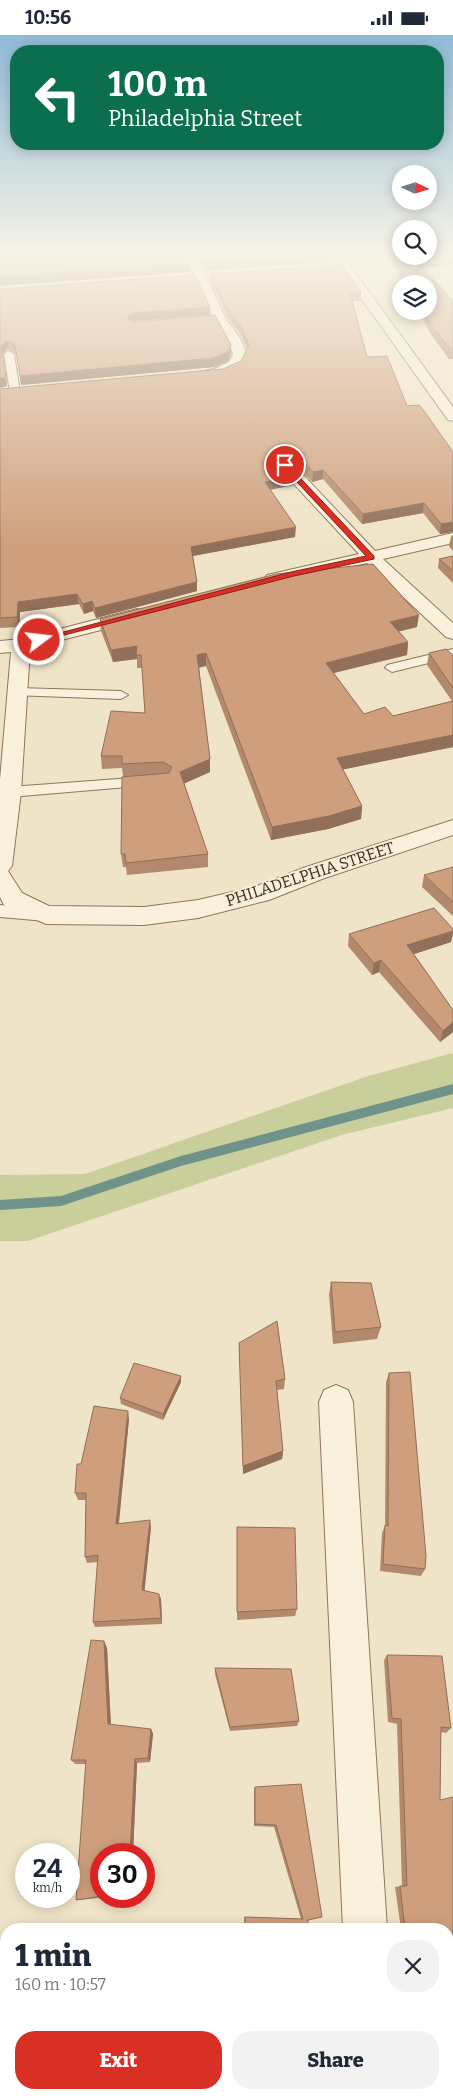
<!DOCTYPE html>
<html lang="en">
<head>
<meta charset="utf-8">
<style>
	body { margin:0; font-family:Bitter,serif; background:#f2f2f3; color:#1f2937; height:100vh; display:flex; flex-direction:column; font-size:19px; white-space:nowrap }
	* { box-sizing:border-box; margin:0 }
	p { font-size:16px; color:#747a83 }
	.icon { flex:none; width:28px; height:28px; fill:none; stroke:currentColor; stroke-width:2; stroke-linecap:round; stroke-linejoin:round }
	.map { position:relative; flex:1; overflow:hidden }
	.sheet { position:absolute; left:0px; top:1888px; width:454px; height:176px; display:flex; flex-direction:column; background:#fff; border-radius:20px 20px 0 0; box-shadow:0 2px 12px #0003 }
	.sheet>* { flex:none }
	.guide { position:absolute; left:10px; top:10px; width:434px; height:105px; border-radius:20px; box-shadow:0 2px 12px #0003; background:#0b6e4f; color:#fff; overflow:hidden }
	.needle { width:32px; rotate:94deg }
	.tools { position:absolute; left:392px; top:130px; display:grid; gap:10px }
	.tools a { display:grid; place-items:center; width:45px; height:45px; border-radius:50%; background:#fff; box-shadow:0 2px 12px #0003; font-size:25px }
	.speed { position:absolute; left:15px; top:1808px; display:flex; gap:10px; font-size:25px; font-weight:700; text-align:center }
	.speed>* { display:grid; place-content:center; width:65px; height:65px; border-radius:50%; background:#fff; box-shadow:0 2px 12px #0003; line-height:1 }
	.speed small { font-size:12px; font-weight:400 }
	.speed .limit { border:8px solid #d22; background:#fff; color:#111 }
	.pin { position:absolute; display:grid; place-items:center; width:42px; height:42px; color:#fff; margin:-21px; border:2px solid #fff; border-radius:50%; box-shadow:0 1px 5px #0007 }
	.me { position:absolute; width:55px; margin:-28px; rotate:75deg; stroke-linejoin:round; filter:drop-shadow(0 0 4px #0008) }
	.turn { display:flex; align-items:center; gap:18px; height:105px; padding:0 15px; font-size:22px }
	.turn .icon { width:65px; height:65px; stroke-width:2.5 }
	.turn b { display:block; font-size:35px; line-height:42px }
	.round { display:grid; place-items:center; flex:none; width:52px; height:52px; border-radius:20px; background:#f2f2f3 }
	.summary { display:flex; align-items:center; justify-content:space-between; height:85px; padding:0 15px }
	h1 { font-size:30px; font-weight:800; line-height:38px }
	.cta { display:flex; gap:10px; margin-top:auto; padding:10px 15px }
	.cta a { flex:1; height:58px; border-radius:20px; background:#d93025; color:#fff; font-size:20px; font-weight:800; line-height:58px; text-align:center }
	.cta a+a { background:#f2f2f3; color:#1f2937 }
	.status { display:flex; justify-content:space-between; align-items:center; height:35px; padding:0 25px; background:#fff; direction:ltr }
	.status svg { height:14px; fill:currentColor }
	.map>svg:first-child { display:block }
	.green { fill:#c9cf9b }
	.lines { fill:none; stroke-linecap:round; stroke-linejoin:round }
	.stream { fill:#6f938a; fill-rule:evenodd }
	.service-casing { stroke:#8d765c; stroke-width:2 }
	.minor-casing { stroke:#8d765c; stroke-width:2 }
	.service { fill:#faf1dc; fill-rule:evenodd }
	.minor { fill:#faf1dc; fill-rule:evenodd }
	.wall { fill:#b2896c }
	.shaded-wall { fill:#916f58 }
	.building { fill:#cf9f7d; stroke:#916f58 }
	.route { fill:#d93025; stroke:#8d1f18 }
	.labels { text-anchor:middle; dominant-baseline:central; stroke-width:4; stroke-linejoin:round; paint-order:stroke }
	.street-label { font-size:16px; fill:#3d2e20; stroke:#f7eed8 }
</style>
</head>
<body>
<div class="status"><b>10:56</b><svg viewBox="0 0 49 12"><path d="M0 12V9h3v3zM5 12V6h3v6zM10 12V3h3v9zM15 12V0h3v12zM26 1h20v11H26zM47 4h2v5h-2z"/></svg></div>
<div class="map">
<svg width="453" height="2063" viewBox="0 0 453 2063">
	<rect width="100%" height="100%" fill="#f0e4c8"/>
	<!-- green -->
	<path class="green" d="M453,1018V1073L342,1100L28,1206H0V1140L85,1139L368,1041Z"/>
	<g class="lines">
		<!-- stream -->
		<path class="stream" d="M453,1049V1059L181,1131L61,1171L0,1175V1165L61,1161L181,1121Z"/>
		<defs>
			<path id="service" d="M9,316L14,319L20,357L15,360L10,357L4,319Z
				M453,614V622L392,637L385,633L387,630Z
				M17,653L121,656L128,660L121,664L12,660L10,657Z
				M146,742L151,744L153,747L151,750L10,762L5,760L2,757L5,754L10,752Z
				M0,870L46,874L52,876L54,880L52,884L46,886L0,882Z"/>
			<path id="minor" d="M185,221H197L226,284L240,303L247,319C237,340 224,341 203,344L196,340L198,337L214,334L229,327L233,319L226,303L214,284Z
				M331,221H343L453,372V386L448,385Z
				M285,425L291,427L375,516L453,498V508L383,524L453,588V604L446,602L367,528L273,549L267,548L264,544L267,540L359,519L279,433L277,430L279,427Z
				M137,574L144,576L146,580L144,584L30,613L21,757L12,831L8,836L22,858L49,871L144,872L198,865L254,852L306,832L453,785V800L322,844L269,865L198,883L144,890L46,889L4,870L0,862V745L11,617L0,618V606L21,604Z
				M336,1350L348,1355L353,1367L387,1894H343L319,1367L324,1355Z
				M453,1996V2044L448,2045V1998Z
				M50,2058H147L145,2063H48Z
				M352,2058H400L401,2063H353Z"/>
		</defs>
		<!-- service casing -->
		<use href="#service" class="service-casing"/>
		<!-- minor casing -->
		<use href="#minor" class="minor-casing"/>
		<!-- service -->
		<use href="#service" class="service"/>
		<!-- minor -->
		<use href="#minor" class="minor"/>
	</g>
	<!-- wall -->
	<path class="wall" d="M199,221H334L333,227L206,236Z
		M390,221H453V230L422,232L453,266V324H449L430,298L419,276H429V249H404Z
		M211,239L361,257V266H352L367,322L407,371L453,417V497L440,499L423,478L362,489L323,444L312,447L292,426L284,423L279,425L293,441V450L270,455L295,502L193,521L197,547V556L96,583L93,576L84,579L79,569L20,577L19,592L0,593V354L223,334L241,326L247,314L242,302L228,283L211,247Z
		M0,254L210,280L134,286L133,287L231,319L228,326L214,332L21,350L16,319L8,314L2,319L7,351L0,353Z
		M453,500V516L449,511L451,501Z
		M453,521V548L438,533L439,524Z
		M100,584L417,592L399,596L408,607L407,620L334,638L364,679L393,681L452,666L427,630L429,618L453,620V712L343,734L362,771L361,784L328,794L271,805L206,631L199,632L210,724V737L184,748L208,819V832L127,840L126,832H123L121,819L123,742L122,733L102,734L101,721L145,678L142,633H137V624L113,627L101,596Z
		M453,832V881L422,852L424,840Z
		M453,894V900L451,907L414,919L453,975V997L440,1007L379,937L372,940L348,911L349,899Z
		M331,1247L381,1292L377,1304L333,1309L329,1260Z
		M239,1308L285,1344L284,1354L277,1355L283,1416L282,1424L243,1439Z
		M389,1338L425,1534L421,1541L380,1536L382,1498L385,1491L386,1347Z
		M181,1347L163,1385L121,1369L120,1363Z
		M129,1384L119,1488L151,1492L144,1556L161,1564L162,1589L95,1592L93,1587L98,1527L87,1528L85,1522L86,1465H78L75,1458L81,1429Z
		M237,1492L297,1574L295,1581L237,1585Z
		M104,1606L107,1613L111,1690L151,1694L153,1699L150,1727L137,1728L133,1819H101L107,1862L80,1865H76L86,1729H75L71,1725Z
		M387,1620L451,1693L446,1698L441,1697L440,1765L448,1894H401L395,1852L402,1851L397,1689L388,1687L384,1625Z
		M215,1633L299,1686L297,1691L230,1696L215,1639Z
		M301,1749L308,1894H245L244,1882L301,1884L274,1792L254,1791V1755L255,1752Z"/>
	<!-- shaded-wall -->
	<path class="shaded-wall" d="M190,229V237L0,251V242Z
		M210,272V280L134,286L129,290L128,281L133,278Z
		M7,306L8,314L2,319L1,311Z
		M231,310V319L228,326L214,332L21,350L20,341Z
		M0,343H6L7,351L0,353Z
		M285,414L284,423L277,426L276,422L278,417Z
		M323,435V444L312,447L313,437Z
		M293,441V450L264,456L265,447Z
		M424,468L423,478L362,489L363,479Z
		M453,487V497L440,499L441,489Z
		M296,492L295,502L192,521L191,512Z
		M197,547V556L96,583L95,573Z
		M77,559L79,569L20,577L19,592L17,582L18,567Z
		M92,566L93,576L84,579L83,569Z
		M419,580L417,592L389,599L390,587Z
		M408,607L407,620L325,640L326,628Z
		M137,611V624L113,627L111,615Z
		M206,618V631L198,633L197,620Z
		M453,700V712L336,736L337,723Z
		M210,724V737L181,750L180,737Z
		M362,771L361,784L328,794L271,805L272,792Z
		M453,896L451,907L405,922L407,910Z
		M381,925L379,937L372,940L374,928Z
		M453,987V997L440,1007L443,996Z
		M181,1341V1347L163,1385V1379Z
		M128,1376L129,1384L118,1495L116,1489Z
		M283,1416L282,1424L243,1439V1431Z
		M150,1485L151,1492L144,1561L142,1555Z
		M159,1559L161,1564L162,1589L161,1583Z
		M104,1606L107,1613L111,1694L108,1689Z
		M151,1694L153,1699L150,1727L148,1723Z
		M135,1724L137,1728L133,1819H130Z"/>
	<!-- building -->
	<path class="building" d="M0,221H186L190,229L0,242Z
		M203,221H315L206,228Z
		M394,221H453V223L415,225L453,266V315H451L431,290L424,276H429V249H409Z
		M342,230L361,257L350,258L367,322L387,321L407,371L419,370L425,377L453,417V487L441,489L424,468L363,479L323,435L313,437L293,416L285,414L278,417L276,422L293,441L265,447L296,492L191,512L197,547L95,573L92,566L83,569L77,559L18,567L17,582L0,583V354L223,334L241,326L249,310L242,293L228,275L211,239Z
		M195,240L210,272L133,278L128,281V284L134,287L215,280L231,310L228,317L213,323L20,341L15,310L7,306L1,311L6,343H0V254Z
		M453,521V536L439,524Z
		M373,529L419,580L390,587L408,607L326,628L364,679L385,672L393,681L453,666V700L337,723L362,771L329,781L272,792L206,618L197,620L210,724L180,737L208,819L126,828L125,819H121L122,742L169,738L172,732L163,727L122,729V721H101L111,676L145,678L141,620H136L137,611L111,615L100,584L276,539Z
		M446,614L453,620V653L429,618Z
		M453,832V867L424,840Z
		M434,873L453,894V896L407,910L453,975V987L443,996L381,925L374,928L349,899Z
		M331,1247L371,1248L381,1292L335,1297Z
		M277,1286L285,1344L276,1346L283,1416L243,1431L239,1308Z
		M134,1328L181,1341L163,1379L120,1363Z
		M410,1337L426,1521L425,1534L383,1529L385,1490L388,1491L389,1338Z
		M94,1371L128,1376L116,1489L150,1485L142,1555L159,1559L161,1583L93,1587L98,1520L85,1522L86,1458H75L77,1429H81Z
		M237,1492L295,1493L297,1574L237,1577Z
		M91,1605L104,1606L108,1689L151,1694L148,1723L135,1724L130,1819H101V1861H103L76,1865L86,1725H71Z
		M387,1620L442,1621L451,1693L441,1692L440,1765L453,1762V1990H448V1894H405L400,1851H407L401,1684L392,1683Z
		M215,1633L291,1634L299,1686L230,1692Z
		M301,1749L322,1882L308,1885V1894H245V1882L303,1884L276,1790L255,1789V1752Z"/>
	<!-- sky -->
	<linearGradient id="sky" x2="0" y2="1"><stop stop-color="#8fbad6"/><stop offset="0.43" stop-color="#f8f3e6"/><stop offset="1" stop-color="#f8f3e6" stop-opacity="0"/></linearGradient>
	<rect width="453" height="510" fill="url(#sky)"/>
	<!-- route -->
	<path class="route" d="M283,429H287L374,521V524L294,541L37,607V604L291,537L366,521L283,432Z"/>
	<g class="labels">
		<!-- street labels -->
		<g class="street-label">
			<text transform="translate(310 839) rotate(-18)">PHILADELPHIA STREET</text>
		</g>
	</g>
</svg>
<div class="tools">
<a><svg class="needle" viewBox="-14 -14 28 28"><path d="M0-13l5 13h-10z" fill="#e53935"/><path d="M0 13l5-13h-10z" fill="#747a83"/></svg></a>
<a><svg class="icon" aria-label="search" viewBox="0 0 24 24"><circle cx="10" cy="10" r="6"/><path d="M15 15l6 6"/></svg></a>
<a><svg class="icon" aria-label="layers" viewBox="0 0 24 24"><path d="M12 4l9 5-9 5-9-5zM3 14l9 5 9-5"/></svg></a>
</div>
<div class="speed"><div>24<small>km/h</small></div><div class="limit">30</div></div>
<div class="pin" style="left:285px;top:430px;background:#d93025"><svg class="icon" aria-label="arrive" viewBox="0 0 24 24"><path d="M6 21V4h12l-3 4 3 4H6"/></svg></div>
<svg class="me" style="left:39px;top:605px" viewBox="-20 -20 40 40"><circle r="17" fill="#d93025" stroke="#fff" stroke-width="3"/><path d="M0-11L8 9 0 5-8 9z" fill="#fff"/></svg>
<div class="guide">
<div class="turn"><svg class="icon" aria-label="left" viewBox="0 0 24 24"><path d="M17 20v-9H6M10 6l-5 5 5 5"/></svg><div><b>100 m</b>Philadelphia Street</div></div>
</div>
<section class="sheet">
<div class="summary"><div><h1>1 min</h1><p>160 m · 10:57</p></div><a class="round"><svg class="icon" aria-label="close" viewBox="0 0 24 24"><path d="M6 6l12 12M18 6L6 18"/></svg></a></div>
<div class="cta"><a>Exit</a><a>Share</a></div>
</section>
</div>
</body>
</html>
